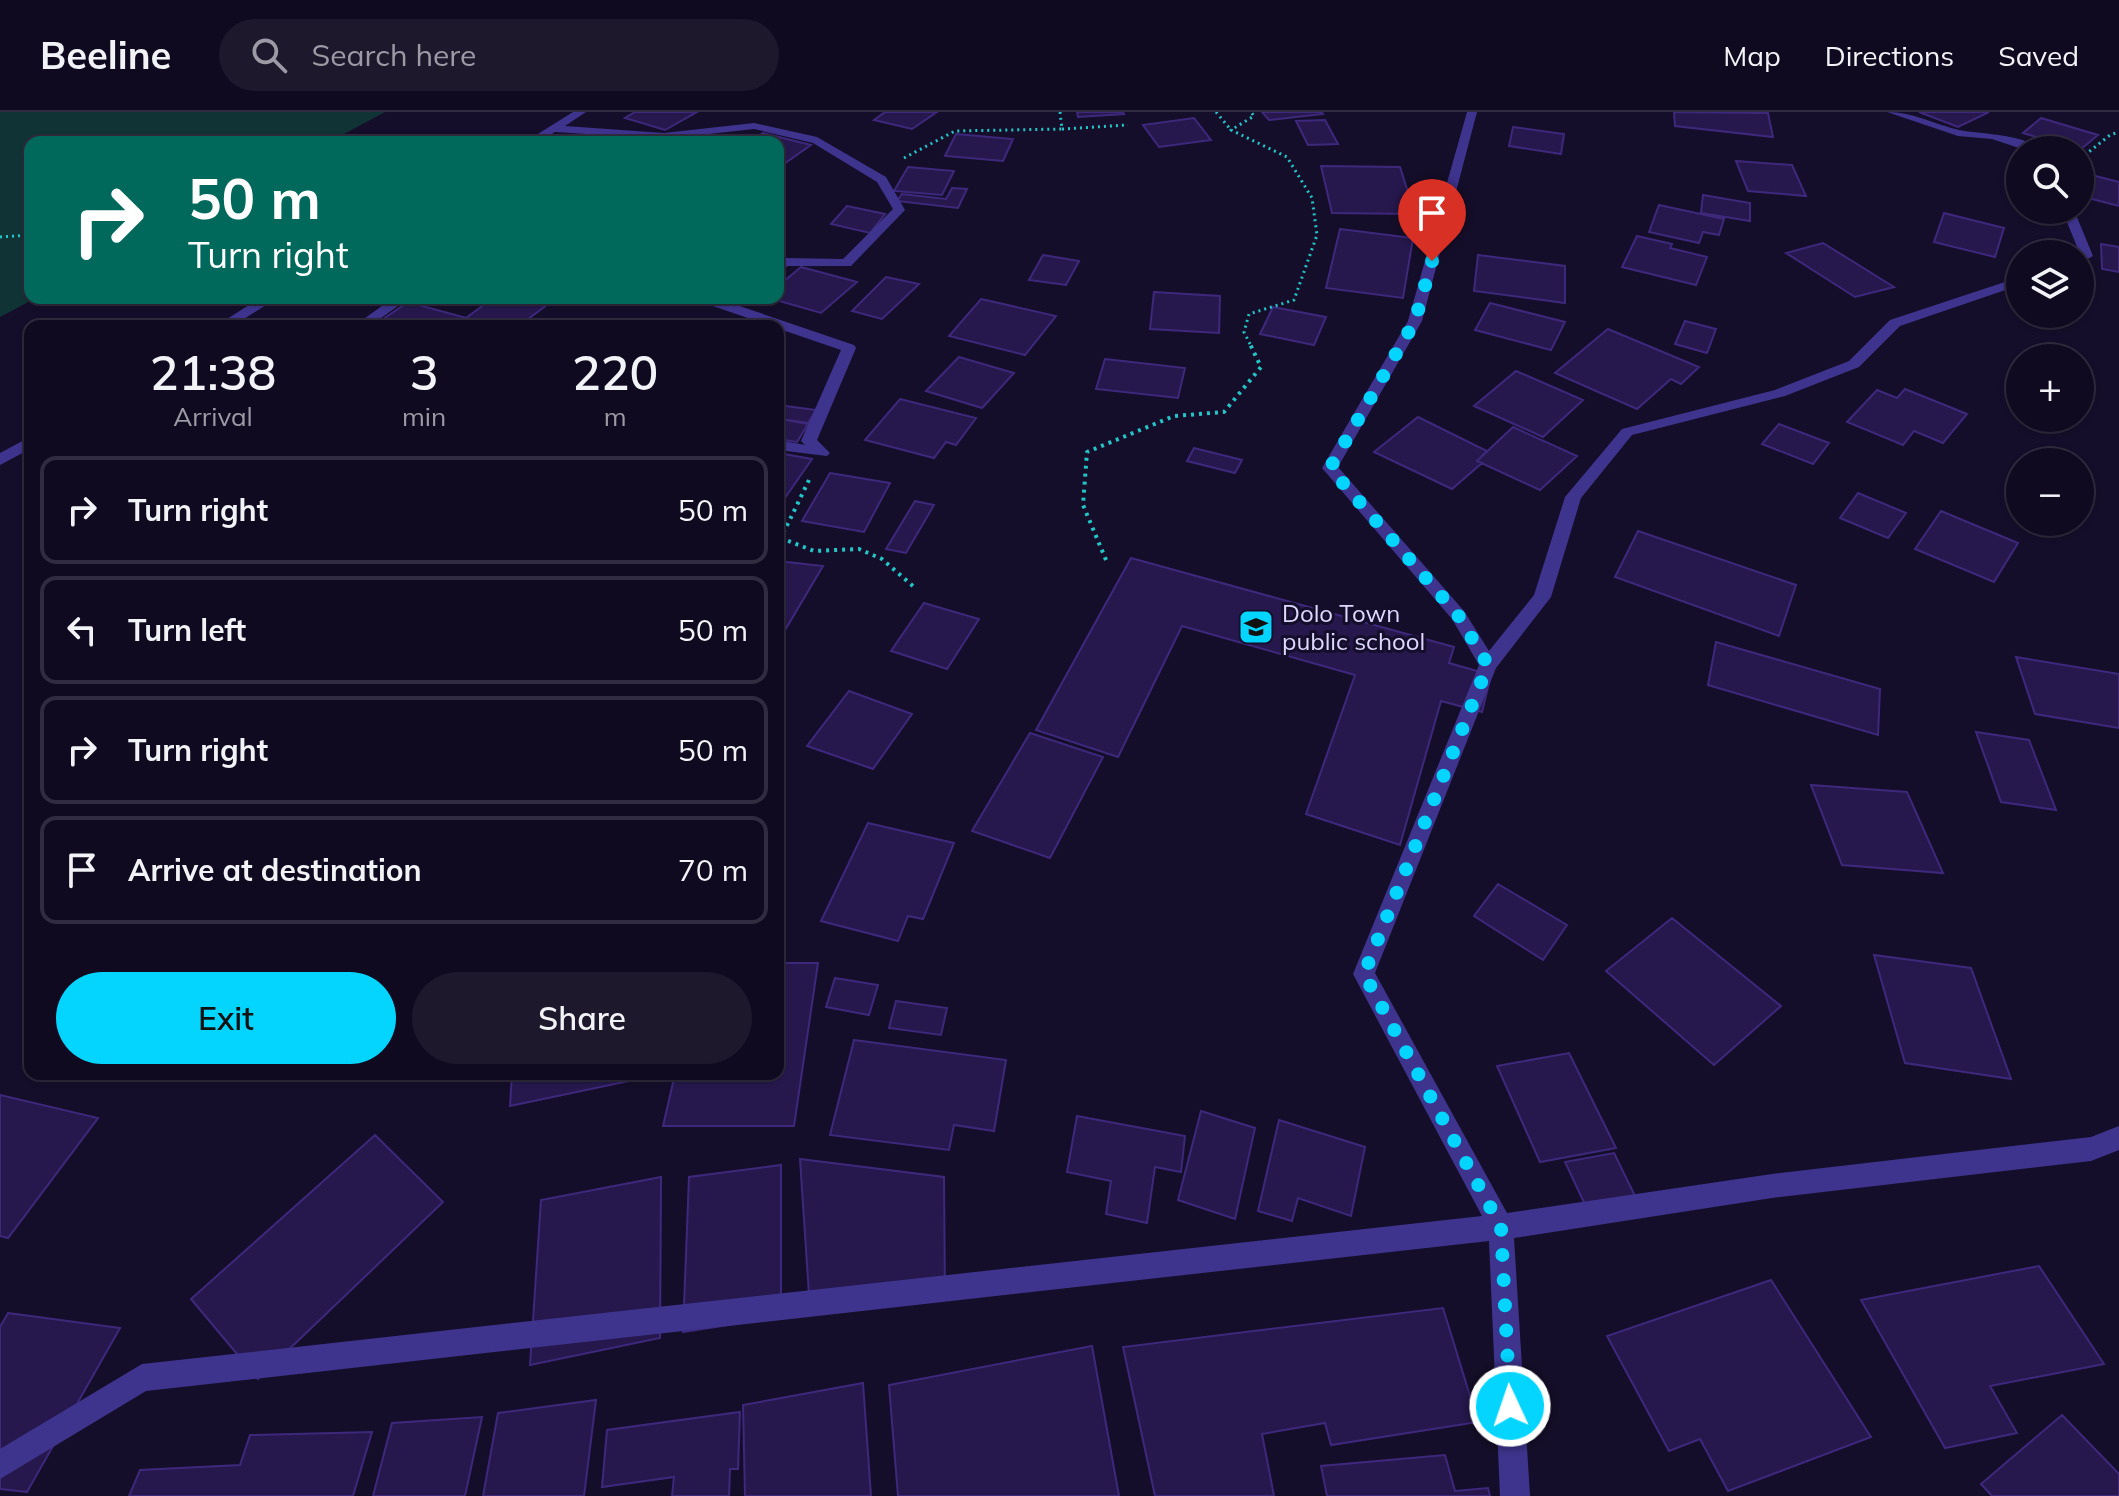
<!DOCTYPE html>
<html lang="en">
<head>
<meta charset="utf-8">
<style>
	body { margin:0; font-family:Mulish,sans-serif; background:#1e182d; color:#f1f3f6; height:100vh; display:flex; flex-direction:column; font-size:30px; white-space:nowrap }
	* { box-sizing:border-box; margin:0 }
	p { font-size:26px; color:#9c9aa5 }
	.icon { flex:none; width:44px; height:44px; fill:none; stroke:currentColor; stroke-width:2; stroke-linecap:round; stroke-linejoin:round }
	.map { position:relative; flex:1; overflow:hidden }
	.drawer { position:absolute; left:24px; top:208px; width:760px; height:760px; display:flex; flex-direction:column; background:#100a20; border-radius:16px; box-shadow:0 2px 6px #0004,0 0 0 2px #302b3e }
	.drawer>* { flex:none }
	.hud { position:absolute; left:24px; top:24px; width:760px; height:168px; border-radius:16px; box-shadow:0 2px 6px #0004,0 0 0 2px #302b3e; background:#00695c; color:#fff; overflow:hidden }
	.fabs { position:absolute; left:2006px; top:24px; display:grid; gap:16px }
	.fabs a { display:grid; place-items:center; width:88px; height:88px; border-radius:50%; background:#100a20; box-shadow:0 2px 6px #0004,0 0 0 2px #302b3e; font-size:40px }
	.pin { position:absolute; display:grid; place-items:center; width:68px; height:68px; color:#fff; margin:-82px -34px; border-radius:50% 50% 50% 0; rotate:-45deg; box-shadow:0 0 8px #0007 }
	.pin .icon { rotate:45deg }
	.me { position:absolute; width:88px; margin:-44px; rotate:357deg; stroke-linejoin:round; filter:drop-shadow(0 0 6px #0008) }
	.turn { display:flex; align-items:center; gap:28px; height:168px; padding:0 32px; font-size:36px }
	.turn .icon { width:104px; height:104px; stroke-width:2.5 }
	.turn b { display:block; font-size:56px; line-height:68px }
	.eta { display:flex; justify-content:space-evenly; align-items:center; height:136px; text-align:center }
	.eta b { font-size:48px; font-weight:600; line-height:56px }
	.cta { display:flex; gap:16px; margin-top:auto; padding:16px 32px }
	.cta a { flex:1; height:92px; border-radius:48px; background:#03d5ff; color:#111; font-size:32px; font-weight:600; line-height:92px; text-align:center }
	.cta a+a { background:#1e182d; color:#f1f3f6 }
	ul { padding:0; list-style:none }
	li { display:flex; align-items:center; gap:24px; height:108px; margin:0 16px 12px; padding:0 16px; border:4px solid #302b3e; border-radius:16px }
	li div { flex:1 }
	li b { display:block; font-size:30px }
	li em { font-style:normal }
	header { display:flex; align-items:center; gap:48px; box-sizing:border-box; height:112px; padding:0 40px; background:#100a20; border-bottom:2px solid #302b3e }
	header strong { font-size:38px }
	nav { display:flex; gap:44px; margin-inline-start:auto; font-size:28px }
	.search { width:560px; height:72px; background:#1e182d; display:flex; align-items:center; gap:20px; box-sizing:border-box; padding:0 28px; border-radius:44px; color:#9c9aa5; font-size:30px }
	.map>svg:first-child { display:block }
	.green { fill:#103435 }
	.building { fill:#26184d; stroke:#3e287c; stroke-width:2 }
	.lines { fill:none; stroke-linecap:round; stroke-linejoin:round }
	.path-far1 { stroke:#23c6c7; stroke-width:3; stroke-dasharray:2 4; stroke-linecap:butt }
	.path { stroke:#23c6c7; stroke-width:4; stroke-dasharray:3 5; stroke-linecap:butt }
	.minor { fill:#3e348e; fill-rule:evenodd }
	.route { stroke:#03d5ff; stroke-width:14; stroke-dasharray:0 25.2 }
	.labels { text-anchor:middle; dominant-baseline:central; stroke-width:6; stroke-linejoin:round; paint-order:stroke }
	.poi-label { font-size:24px; fill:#ded7ff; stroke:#150e2a; text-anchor:start }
</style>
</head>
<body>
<header>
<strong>Beeline</strong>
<div class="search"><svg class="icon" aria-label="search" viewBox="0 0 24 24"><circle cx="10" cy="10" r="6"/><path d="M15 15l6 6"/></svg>Search here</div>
<nav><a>Map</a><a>Directions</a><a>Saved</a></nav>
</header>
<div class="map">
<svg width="2119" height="1384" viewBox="0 0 2119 1384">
	<rect width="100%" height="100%" fill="#150e2a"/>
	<!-- green -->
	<path class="green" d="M0,0H385L329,30H30V186H36L0,205Z"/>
	<!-- building -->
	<path class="building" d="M635,0H697L665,18L625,6Z
		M885,0H937L912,17L874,8Z
		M1077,0H1123L1124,2L1078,5Z
		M1262,0H1322L1323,2L1269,8Z
		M1674,0L1768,1L1773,25L1675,14Z
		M1919,0H1989L1958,15Z
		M1194,6L1211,28L1159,35L1143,13Z
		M2041,6L2098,23L2080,38L2023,21Z
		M1325,8L1338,32L1308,33L1296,9Z
		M1513,15L1564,22L1561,42L1509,34Z
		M763,21L811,33L778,56V30H750Z
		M956,22L1013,27L1003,49L945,44Z
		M1736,49L1792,53L1806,84L1748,79Z
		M1321,54L1400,55L1415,102L1332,101Z
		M908,55L954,59L942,83L894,79Z
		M2084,61L2119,70V94L2080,84Z
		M952,76L967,77L958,96L897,89L902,82L946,87Z
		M1703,83L1750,91V109L1701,101Z
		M1659,93L1724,107L1719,123L1703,120L1699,131L1649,120Z
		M847,94L885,102L870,121L831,112Z
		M1944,101L2004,116L1995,145L1934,130Z
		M1340,117L1413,126L1403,186L1326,176Z
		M1637,124L1672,132L1670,136L1707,145L1696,173L1622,155Z
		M1823,131L1894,175L1855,185L1786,141Z
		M2101,132L2119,135V160L2102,157Z
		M1043,143L1079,149L1066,173L1029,168Z
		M1478,143L1565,154V191L1474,179Z
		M801,155L857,170L821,201L769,186H778V174Z
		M886,165L919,172L882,207L852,199Z
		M1154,180L1220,184L1219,221L1150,217Z
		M493,186H556L519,214H373L408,190L466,206Z
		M981,187L1056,204L1025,243L949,224Z
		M1490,191L1565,210L1551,238L1475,218Z
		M1273,195L1326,205L1314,233L1260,222Z
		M1685,209L1716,217L1707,241L1675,232Z
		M1608,217L1699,255L1681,272L1671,267L1637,297L1555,261Z
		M959,245L1014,261L982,296L926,279Z
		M1105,247L1185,256L1178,286L1096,277Z
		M1516,259L1583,288L1543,325L1474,294Z
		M1905,277L1967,302L1943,331L1914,319L1903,333L1847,310L1877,278L1897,286Z
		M900,287L976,306L956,333L946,330L934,346L865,328Z
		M778,293L816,298L808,311L781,307L778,311Z
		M1418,305L1487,339L1477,349L1482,351L1452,377L1374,340Z
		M781,307L808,312L797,330L778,327Z
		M1779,312L1829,331L1813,352L1762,332Z
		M1513,315L1577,344L1540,378L1477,349Z
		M1194,336L1242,348L1235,361L1187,349Z
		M778,341L812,347L778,396Z
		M830,361L890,371L864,420L802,409Z
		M1858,381L1906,401L1888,426L1840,406Z
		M915,389L934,393L906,441L886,437Z
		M1941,399L2018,431L1994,470L1915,437Z
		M1638,419L1796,473L1779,524L1615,465Z
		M1131,446L1454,535L1449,551L1491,563L1482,600L1441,589L1400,733L1306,702L1355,563L1182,514L1118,645L1036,618Z
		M778,449L823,454L778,530Z
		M924,491L979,507L947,557L891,539Z
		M1716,530L1880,577L1878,623L1708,573Z
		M2016,545L2119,562V616L2035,602Z
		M849,579L912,602L873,657L807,634Z
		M1976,620L2029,628L2056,698L2001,690Z
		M1030,621L1103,645L1050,746L972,719Z
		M1811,673L1907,680L1943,761L1842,753Z
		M868,711L954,731L923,807L908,804L898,829L821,809Z
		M1498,772L1567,813L1543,848L1474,804Z
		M1672,806L1781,894L1714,953L1606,859Z
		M1874,843L1971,856L2011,967L1905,951Z
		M778,851H818L794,1014H663L675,962H778Z
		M835,866L878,873L869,903L826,895Z
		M896,889L947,896L941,923L889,916Z
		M854,928L1006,948L994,1019L954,1013L949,1038L830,1023Z
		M1569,941L1616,1036L1540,1050L1497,954Z
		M512,962H653V964L510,994Z
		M0,983L98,1006L8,1126L0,1124Z
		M1201,999L1255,1016L1235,1107L1178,1088Z
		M1077,1004L1185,1024L1181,1060L1155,1055L1147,1111L1106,1102L1111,1069L1067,1060Z
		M1279,1008L1365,1035L1351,1104L1298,1086L1292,1109L1258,1099Z
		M375,1023L443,1090L258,1267L191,1187Z
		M1614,1041L1638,1090L1589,1101L1565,1050Z
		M800,1047L944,1065L945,1187L810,1198Z
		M781,1053V1205L683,1220L689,1065Z
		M661,1065L660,1226L530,1253L541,1088Z
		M2039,1154L2104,1252L1990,1274L2017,1321L1945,1336L1861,1188Z
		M1771,1168L1871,1325L1728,1379L1700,1327L1669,1339L1607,1224Z
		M1443,1196L1478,1310L1331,1333L1325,1311L1262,1322L1274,1384H1155L1123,1235Z
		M8,1201L120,1216L27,1380L0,1377V1215Z
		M1092,1234L1119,1384H898L889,1273Z
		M863,1271L871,1384H745L743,1293Z
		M596,1288L584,1384H483L498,1301Z
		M740,1300L738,1357H730L729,1384H672L674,1365L602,1375L607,1318Z
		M2062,1303L2119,1362V1384H1992L1981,1372Z
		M482,1305L465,1384H373L392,1311Z
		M372,1320L353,1384H129L140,1358L240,1353L250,1323Z
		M1445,1343L1455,1379L1488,1376L1490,1384H1327L1321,1354Z"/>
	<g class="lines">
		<!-- path-far1 -->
		<path class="path-far1" d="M1216,0L1231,18
			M1062,17L1128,13
			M904,46L955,19L1062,17L1060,0
			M2080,47L2110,23L2119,20
			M0,125L30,123
			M1250,232L1244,220L1249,202L1294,188L1317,123L1312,86L1287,45L1231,18L1254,4L1251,0"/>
		<!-- path -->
		<path class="path" d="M809,368L781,426L814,439L859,437L882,447L913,474
			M1106,448L1083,393L1087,340L1174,304L1224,300L1261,255L1249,230"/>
		<!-- minor -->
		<path class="minor" d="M573,0H586L565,14L664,21L754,11L817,25L886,65L905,98L851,154H788L778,158V149L786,146L843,147L893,97L877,70L813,31L754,17L664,27L555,20L539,30H525Z
			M1467,0H1477L1422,209L1338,355L1464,499L1489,539L1534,483L1565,385L1622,317L1775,278L1849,249L1890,208L2020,165V173L1900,214L1859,255L1785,284L1632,323L1581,386L1551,485L1496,556L1375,861L1507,1101L1772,1062L2091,1025L2119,1014V1038L2091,1049L1772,1086L1514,1126L1530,1384H1500L1489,1129L146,1279L0,1367V1337L142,1252L1482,1104L1353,862L1479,553L1452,507L1322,356L1408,209Z
			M1887,0C1913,0 1934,12 1959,18C1986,23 2019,21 2043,38H2025L1992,27L1958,24Z
			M2062,98H2074L2093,144L2080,151V142Z
			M260,186H277L233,214H216Z
			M393,186H409L370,214H354Z
			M700,186H716L854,233L856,236L817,328L830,341L827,344L778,338V328L805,333L801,329L841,238L701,190Z
			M30,325V337L0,353V341Z"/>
	</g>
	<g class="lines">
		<!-- route -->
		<path class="route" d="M1432,149L1415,209L1330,356L1458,503L1488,553L1364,862L1501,1115L1510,1294"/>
	</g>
	<!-- icons -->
	<defs>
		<symbol id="school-square" viewBox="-11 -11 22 22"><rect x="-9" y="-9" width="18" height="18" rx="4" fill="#03d5ff" stroke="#150e2a"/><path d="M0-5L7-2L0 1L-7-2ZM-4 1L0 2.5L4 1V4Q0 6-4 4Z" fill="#111"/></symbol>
	</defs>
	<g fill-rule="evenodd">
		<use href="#school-square" x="1236" y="495" width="40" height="40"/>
	</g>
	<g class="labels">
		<!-- poi labels -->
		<g class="poi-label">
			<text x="1282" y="501">Dolo Town<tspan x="1282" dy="28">public school</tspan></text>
		</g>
	</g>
</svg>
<div class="fabs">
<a><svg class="icon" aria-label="search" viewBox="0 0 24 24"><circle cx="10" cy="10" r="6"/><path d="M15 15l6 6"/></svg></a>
<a><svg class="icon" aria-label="layers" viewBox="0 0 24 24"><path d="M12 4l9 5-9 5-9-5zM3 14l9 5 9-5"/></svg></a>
<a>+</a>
<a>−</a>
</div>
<div class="pin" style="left:1432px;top:149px;background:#d93025"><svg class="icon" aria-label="arrive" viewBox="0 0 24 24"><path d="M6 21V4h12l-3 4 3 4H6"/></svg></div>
<svg class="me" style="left:1510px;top:1294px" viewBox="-20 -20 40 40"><circle r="17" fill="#03d5ff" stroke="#fff" stroke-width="3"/><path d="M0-11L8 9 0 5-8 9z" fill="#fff"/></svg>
<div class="hud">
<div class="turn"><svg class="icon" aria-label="right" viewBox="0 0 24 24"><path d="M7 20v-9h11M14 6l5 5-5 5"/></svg><div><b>50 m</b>Turn right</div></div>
</div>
<section class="drawer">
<div class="eta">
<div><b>21:38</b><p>Arrival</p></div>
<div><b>3</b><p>min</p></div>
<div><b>220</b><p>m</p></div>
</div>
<ul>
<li><svg class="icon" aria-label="right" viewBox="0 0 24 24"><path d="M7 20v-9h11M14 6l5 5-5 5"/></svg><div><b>Turn right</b></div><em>50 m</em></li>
<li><svg class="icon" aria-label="left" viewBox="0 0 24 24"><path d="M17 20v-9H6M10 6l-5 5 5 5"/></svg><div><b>Turn left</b></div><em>50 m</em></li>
<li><svg class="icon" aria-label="right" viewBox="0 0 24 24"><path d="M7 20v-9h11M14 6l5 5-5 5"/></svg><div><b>Turn right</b></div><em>50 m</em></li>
<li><svg class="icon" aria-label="arrive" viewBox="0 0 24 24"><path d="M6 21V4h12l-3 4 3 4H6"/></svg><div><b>Arrive at destination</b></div><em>70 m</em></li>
</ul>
<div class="cta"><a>Exit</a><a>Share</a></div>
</section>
</div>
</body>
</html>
